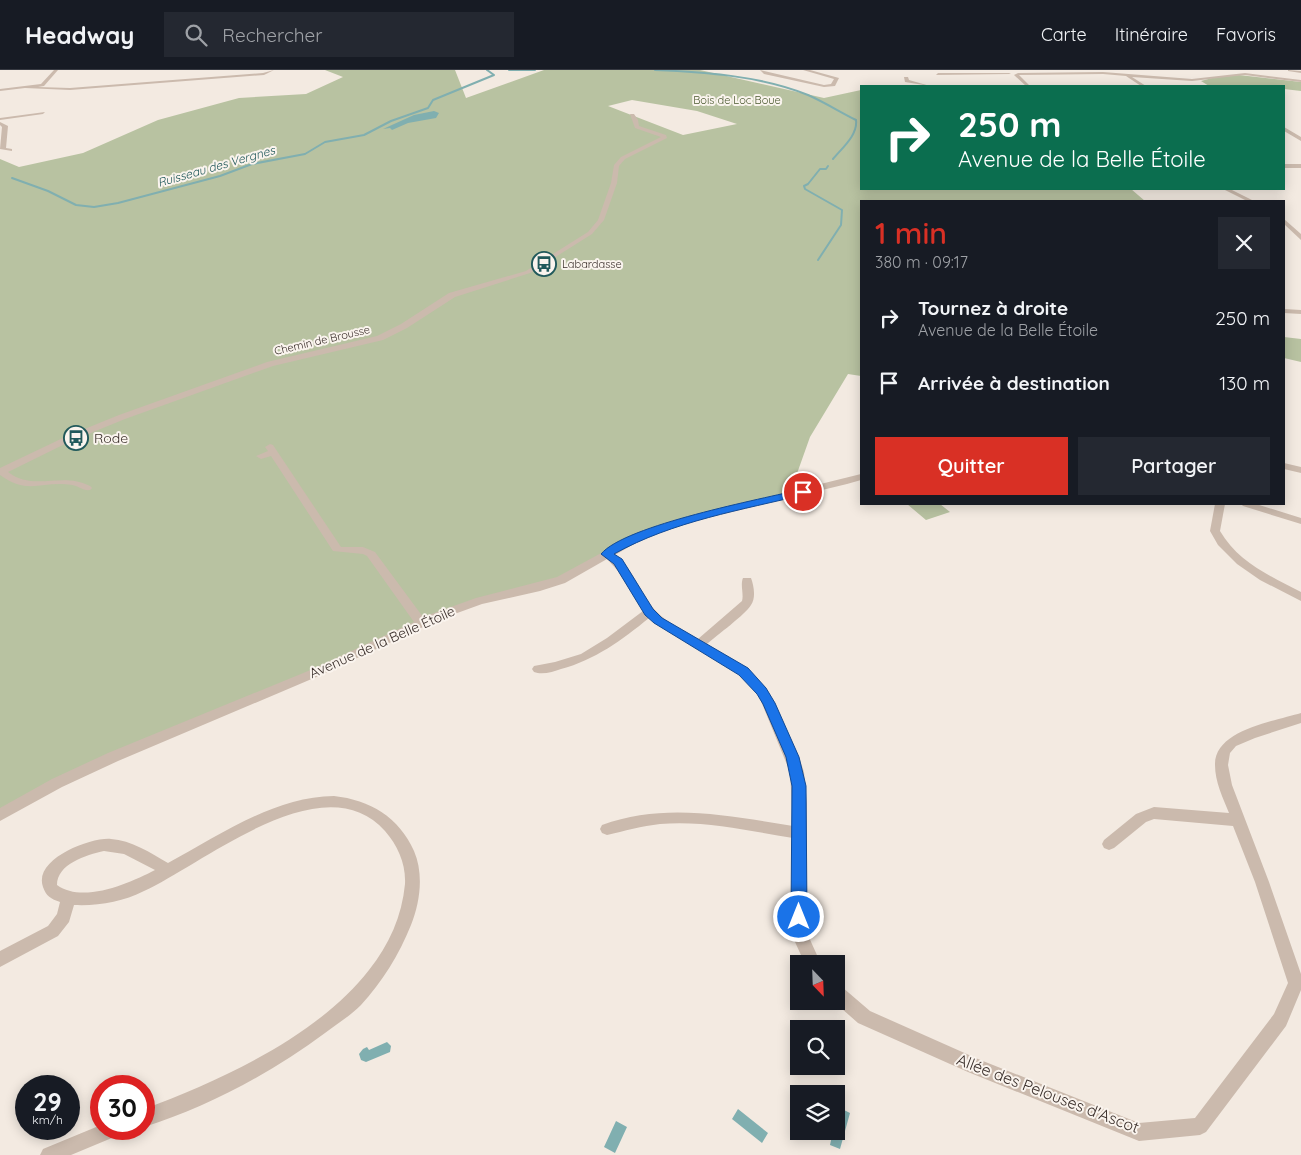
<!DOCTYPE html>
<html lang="fr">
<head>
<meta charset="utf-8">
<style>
	body { margin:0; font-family:Quicksand,sans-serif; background:#242831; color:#f1f3f6; height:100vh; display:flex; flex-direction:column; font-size:19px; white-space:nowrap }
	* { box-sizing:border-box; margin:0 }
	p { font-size:16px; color:#9ea1a6 }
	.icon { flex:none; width:28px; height:28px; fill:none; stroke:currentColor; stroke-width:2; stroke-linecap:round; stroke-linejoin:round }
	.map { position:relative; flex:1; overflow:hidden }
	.details { position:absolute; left:860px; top:130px; width:425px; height:305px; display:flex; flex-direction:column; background:#171b24; border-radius:0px; box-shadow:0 2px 12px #0003 }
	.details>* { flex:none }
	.hud { position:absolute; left:860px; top:15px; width:425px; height:105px; border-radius:0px; box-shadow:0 2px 12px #0003; background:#0b6e4f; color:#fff; overflow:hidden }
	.needle { width:32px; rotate:157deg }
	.tools { position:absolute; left:790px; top:885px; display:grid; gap:10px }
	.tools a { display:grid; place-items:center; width:55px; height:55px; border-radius:0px; background:#171b24; box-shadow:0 2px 12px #0003; font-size:25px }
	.speed { position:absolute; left:15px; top:1005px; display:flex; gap:10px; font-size:25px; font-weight:700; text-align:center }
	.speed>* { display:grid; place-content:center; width:65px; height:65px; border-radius:50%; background:#171b24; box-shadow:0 2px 12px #0003; line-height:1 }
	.speed small { font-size:12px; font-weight:400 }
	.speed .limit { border:8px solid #d22; background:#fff; color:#111 }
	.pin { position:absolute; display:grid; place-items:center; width:42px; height:42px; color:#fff; margin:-21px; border:2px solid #fff; border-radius:50%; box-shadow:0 1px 5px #0007 }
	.me { position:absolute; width:55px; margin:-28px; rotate:0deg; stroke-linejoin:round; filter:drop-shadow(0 0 4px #0008) }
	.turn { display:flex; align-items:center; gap:18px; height:105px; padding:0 15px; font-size:22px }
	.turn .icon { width:65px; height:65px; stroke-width:2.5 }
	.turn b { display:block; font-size:35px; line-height:42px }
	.round { display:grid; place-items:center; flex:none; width:52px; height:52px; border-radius:0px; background:#242831 }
	.head { display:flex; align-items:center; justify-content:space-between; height:85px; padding:0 15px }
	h1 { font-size:30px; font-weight:600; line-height:38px; color:#d93025 }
	.cta { display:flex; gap:10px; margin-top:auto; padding:10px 15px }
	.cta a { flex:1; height:58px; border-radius:0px; background:#d93025; color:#fff; font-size:20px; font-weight:600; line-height:58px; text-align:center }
	.cta a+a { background:#242831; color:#f1f3f6 }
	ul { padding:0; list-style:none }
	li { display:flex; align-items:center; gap:15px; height:65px; padding:0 15px }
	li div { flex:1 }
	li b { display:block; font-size:19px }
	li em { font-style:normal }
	header { display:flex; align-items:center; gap:30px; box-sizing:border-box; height:70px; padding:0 25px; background:#171b24; border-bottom:1px solid #363941 }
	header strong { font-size:24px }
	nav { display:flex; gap:28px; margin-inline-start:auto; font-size:18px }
	.search { width:350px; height:45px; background:#242831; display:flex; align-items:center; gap:12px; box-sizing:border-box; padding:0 18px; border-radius:0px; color:#9ea1a6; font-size:19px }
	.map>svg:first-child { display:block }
	.green { fill:#b8c2a1; fill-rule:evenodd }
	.water { fill:#80afb0 }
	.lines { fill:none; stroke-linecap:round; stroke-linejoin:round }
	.stream { stroke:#80afb0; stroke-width:2 }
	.minor { fill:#cbbaad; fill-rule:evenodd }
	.route { fill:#1a73e8; stroke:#114b97 }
	.labels { text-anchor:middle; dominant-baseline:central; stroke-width:4; stroke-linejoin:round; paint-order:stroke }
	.far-park-label { font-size:11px; fill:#4a582f; stroke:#faf4ee }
	.far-poi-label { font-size:11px; fill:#3a2f2b; stroke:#faf4ee; text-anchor:start }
	.far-street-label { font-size:11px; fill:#3a2f2b; stroke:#faf4ee }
	.far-water-label { font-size:12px; font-style:italic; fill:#21595b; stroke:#faf4ee }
	.poi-label { font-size:14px; fill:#3a2f2b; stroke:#faf4ee; text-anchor:start }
	.street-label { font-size:14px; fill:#3a2f2b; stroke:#faf4ee }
	.near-street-label { font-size:16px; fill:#3a2f2b; stroke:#faf4ee }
</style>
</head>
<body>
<header>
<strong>Headway</strong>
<div class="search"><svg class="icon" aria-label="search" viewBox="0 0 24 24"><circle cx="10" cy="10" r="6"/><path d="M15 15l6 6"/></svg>Rechercher</div>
<nav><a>Carte</a><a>Itinéraire</a><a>Favoris</a></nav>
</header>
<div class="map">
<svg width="1301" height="1085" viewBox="0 0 1301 1085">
	<rect width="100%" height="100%" fill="#f3eae1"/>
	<!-- green -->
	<path class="green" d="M325,0H455L466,28L544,0H700L824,28L861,20V119H1131L1145,131H861V306L848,304L810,367L789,426L662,457L577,502L480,531L217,644L0,745V89L19,97L83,83L158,50L239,28L306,24L343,7ZM632,30L697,41L737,54L683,65L608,36Z
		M1239,5L1301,12V21L1284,19V16H1209L1201,11L1212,8Z
		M1284,267L1301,269V292L1284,288Z
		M907,434H940L950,442L926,450Z"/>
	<!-- water -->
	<path class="water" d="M434,41L439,43L436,48L408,53L392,60L390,58L383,59L414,45Z
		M387,972L391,976L390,982L366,992L361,990L359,984L363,979L367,977L369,980Z
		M840,1038L850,1043L840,1079L830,1075L833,1061H836V1051Z
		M738,1039L768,1063L762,1073L732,1049Z
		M616,1051L627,1057L615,1083L604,1077Z"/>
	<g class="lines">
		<!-- stream -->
		<path class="stream" d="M509,0H535
			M655,0C704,2 762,6 808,25C824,32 840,42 856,50C858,65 842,78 833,89
			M12,108L48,121L76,135L94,137L118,133L220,106L252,94L305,84L325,72L364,65L391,51L428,38L433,30L494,5L487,0
			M818,190L841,155L842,140L805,119L804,116L808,114L820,99H826L828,96"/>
		<!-- minor -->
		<path class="minor" d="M54,0H58L44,16L38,17L70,18L263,3L274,0L264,5L70,20L25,18L0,21V19L41,14Z
			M760,0L824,15L831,14L834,9L803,0H810L839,8L835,16L824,17L764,4Z
			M1288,0L1301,1V3L1288,1Z
			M1103,2L1192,9L1245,3L1301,10V12L1245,5L1192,11L1132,7L1146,16H1141L1126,6L1103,4L1019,5L1030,16H1026L1014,5L1018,3Z
			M938,3H1009L1011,4L936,5Z
			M904,7H908L909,10L930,16L905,12Z
			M45,42L43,44L0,50V48Z
			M630,44H634L638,50L639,56L666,65L667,68L625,89L619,96L617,113L604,150L592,164L530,203L455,227L407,258L383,270L273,296L125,349L71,371L8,402C34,422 62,401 90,416L92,418L90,420C83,421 79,416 72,415C42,410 29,426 0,405V398L65,367L119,345L267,292L377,266L401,254L449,223L526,201L588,162L598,150L611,113L614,95L621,87L661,67L635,58Z
			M0,52L8,56L6,78L12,79V81L0,79L2,57L0,55Z
			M1284,57L1301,67V71L1284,61Z
			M1284,94H1301V98H1284Z
			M1223,119H1230L1254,131H1247Z
			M1284,149L1301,164V170L1284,154Z
			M1284,239L1301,240V244L1284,243Z
			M270,374L273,375L341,477H363L375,482L423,547L476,528L557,507L640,462L675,450L861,404V410L847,414L682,454L648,466L615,485C634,499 640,524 656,541C667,553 684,560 698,569L742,531C744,524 740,515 743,508H751C754,516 756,528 751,535C745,545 717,565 707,574L747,598L766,618L775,633L799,687L804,702L807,733V863L821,894H805L791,863L793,768C749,761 704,750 660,754C642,756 624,761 607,765L602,763L600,759L602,755C665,732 729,746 793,756L790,702L758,624L739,604L654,553L649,548C622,570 595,590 561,599C553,602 542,605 534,602L532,599L534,596L555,592L581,584L607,568L643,541L618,501L607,489L565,513L540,521L482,534L438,550L321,605L118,691L62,717L0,751V738L52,709L108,683L313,599L414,552L367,486L363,484L333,481L271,386L261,389L256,386L268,381L265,377Z
			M1284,393L1301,397V403L1284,399Z
			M1215,434H1225L1220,461C1238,492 1270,506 1301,522V531L1260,510L1237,494L1218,475L1210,461Z
			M1241,434H1256L1301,448V454L1243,436Z
			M1301,643V653L1255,668L1236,676L1230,683L1228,695L1232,715L1269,812L1301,904V920L1286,956L1206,1062L1200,1065L1139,1071L968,1002L858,953L833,931H836V915L842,917L870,941L978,989L1139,1053L1195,1048L1274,944L1288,913L1255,812L1233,756L1154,749L1146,752L1114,778L1109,780L1104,778L1102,774L1104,770L1136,744L1154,737L1229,743C1223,728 1215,712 1215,695C1214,660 1275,651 1301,643Z
			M334,726C370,730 399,747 414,781C424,804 420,833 411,855C399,885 382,912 361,935C350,946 337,954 325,963C271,1003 208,1037 144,1057V1039C220,1011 318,966 369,900C389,875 402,846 405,814C406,794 398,776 385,761C323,692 205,793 144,821C122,832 99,836 74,835L69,852L58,866L0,897V881L48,856L57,844L60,832C51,829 46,826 43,817C33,789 91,767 111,769C131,770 151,783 168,793C220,765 273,727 334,726ZM104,781L124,784L155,800C130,813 83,834 57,815C57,794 86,785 104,781Z
			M101,1055V1059H122L119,1065L71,1085H40L43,1079Z"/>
	</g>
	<!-- route -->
	<path class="route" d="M803,419L808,422L807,424C742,440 673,451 614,484L622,489L653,539L662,548L748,598L766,618L775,633L799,687L806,716L807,847L804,852L799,854L794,852L791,847L792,716L786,687L763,634L757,624L739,605L654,553L645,545L614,494L601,484C625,455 762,429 803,419Z"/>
	<!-- icons -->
	<defs>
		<symbol id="bus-ring" viewBox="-11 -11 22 22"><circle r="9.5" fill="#faf4ee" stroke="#21595b" stroke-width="1.5"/><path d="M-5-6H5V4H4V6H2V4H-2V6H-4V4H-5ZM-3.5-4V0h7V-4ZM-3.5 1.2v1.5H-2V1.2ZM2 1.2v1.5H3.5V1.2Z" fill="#21595b"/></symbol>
	</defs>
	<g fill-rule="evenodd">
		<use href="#bus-ring" x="530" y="180" width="28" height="28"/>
		<use href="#bus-ring" x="62" y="354" width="28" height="28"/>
	</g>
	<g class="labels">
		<!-- far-park labels -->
		<g class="far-park-label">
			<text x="737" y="30">Bois de Loc Boue</text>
		</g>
		<!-- far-poi labels -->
		<g class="far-poi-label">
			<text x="562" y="194">Labardasse</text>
		</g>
		<!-- far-street labels -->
		<g class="far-street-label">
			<text transform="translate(322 270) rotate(-13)">Chemin de Brousse</text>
		</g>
		<!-- far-water labels -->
		<g class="far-water-label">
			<text transform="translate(216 96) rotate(-16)">Ruisseau des Vergnes</text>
		</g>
		<!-- poi labels -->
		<g class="poi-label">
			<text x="94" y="368">Rode</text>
		</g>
		<!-- street labels -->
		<g class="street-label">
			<text transform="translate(382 572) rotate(-24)">Avenue de la Belle Étoile</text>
		</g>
		<!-- near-street labels -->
		<g class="near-street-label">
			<text transform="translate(1048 1023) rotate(21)">Allée des Pelouses d'Ascot</text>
		</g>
	</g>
</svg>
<div class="tools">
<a><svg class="needle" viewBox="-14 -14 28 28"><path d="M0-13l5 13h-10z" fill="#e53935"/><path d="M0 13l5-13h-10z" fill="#9ea1a6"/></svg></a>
<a><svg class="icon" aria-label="search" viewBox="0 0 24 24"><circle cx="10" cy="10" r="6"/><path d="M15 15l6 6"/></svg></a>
<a><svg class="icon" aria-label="layers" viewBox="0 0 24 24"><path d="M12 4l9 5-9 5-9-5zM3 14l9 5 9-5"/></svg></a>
</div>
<div class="speed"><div>29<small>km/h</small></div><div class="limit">30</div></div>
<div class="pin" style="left:803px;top:422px;background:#d93025"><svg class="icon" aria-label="arrive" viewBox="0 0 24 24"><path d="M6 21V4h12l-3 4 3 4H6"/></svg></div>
<svg class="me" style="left:799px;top:847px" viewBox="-20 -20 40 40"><circle r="17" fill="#1a73e8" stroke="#fff" stroke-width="3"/><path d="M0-11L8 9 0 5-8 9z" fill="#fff"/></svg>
<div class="hud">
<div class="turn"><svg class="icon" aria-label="right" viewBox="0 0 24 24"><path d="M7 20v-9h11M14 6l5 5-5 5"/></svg><div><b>250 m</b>Avenue de la Belle Étoile</div></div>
</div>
<section class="details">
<div class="head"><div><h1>1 min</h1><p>380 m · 09:17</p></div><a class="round"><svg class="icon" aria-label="close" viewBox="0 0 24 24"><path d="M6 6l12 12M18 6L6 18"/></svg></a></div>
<ul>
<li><svg class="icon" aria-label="right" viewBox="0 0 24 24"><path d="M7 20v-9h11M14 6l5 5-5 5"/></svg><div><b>Tournez à droite</b><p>Avenue de la Belle Étoile</p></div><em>250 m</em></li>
<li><svg class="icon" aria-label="arrive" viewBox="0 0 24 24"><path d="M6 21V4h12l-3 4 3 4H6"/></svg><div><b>Arrivée à destination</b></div><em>130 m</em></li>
</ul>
<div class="cta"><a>Quitter</a><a>Partager</a></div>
</section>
</div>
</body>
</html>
